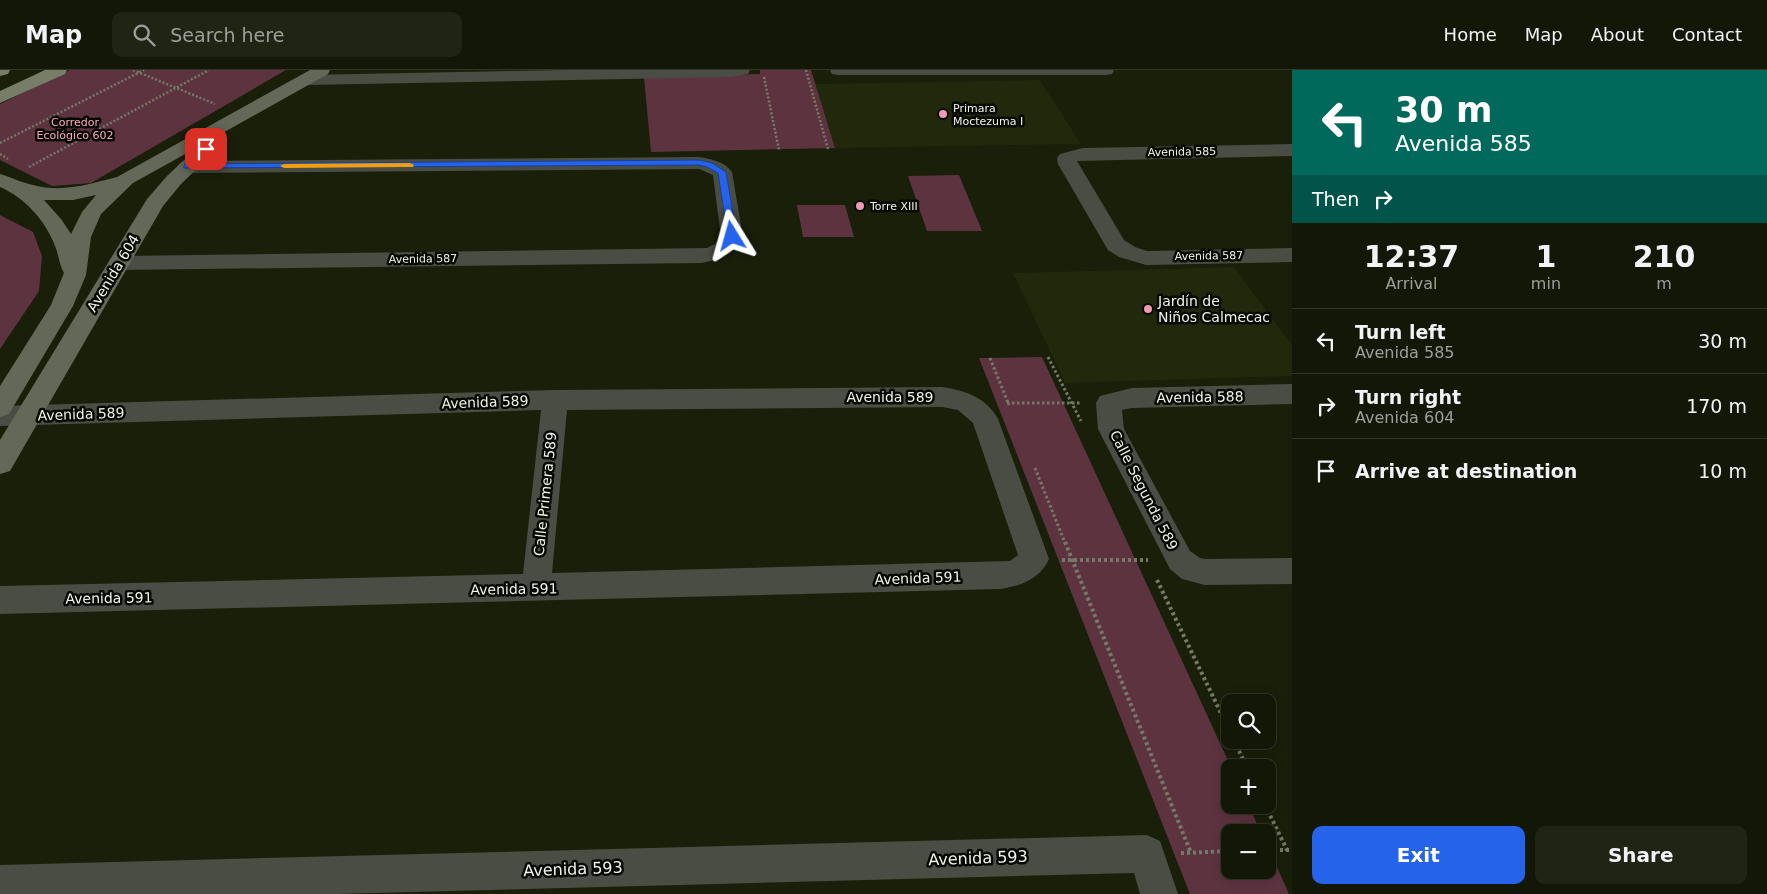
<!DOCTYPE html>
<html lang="en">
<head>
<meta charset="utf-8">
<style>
	body { margin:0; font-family:"DejaVu Sans",sans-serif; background:#202415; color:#f1f3f6; height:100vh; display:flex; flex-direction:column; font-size:19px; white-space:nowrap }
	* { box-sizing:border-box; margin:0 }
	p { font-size:16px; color:#9d9f9b }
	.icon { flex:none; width:28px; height:28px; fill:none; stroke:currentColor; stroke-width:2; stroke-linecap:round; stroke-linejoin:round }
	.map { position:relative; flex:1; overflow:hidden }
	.details { display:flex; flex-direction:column; background:#131707; width:475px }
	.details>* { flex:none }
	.guide { background:#00695c; color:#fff; overflow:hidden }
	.buttons { position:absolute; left:1221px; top:624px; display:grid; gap:10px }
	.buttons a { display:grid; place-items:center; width:55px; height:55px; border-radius:10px; background:#131707; box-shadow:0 2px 12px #0003,0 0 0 1px #323628; font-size:25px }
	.pin { position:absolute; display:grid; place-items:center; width:42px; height:42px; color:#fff; margin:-21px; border-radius:10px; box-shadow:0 2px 8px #0006 }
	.me { position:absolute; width:55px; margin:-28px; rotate:352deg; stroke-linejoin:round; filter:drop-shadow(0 0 4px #0008) }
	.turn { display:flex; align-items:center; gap:18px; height:105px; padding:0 20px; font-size:22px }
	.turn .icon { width:65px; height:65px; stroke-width:2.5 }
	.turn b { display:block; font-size:35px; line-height:42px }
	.then { display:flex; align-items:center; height:48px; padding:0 20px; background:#0003; gap:10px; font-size:19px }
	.eta { display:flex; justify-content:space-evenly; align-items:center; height:85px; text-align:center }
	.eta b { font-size:30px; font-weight:600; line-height:35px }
	.action { display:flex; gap:10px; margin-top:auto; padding:10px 20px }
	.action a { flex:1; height:58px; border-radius:10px; background:#2563eb; color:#fff; font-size:20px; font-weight:600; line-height:58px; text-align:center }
	.action a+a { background:#202415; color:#f1f3f6 }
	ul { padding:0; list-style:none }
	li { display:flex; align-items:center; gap:15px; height:65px; padding:0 20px; border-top:1px solid #323628 }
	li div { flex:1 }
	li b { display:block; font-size:19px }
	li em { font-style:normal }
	header { display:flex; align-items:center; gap:30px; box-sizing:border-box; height:70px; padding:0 25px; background:#131707; border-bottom:1px solid #323628 }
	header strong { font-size:24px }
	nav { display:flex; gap:28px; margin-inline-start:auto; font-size:18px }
	.search { width:350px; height:45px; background:#202415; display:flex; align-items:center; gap:12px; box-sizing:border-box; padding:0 18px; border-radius:10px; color:#9d9f9b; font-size:19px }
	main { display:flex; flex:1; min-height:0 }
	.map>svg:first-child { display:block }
	.built { fill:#21280b }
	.green { fill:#5d3340 }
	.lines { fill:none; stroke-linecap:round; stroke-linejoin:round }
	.path-far2 { stroke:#747a67; stroke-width:2.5; stroke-dasharray:2 2; stroke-linecap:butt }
	.path-far1 { stroke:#747a67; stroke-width:3; stroke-dasharray:2.5 2.5; stroke-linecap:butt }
	.path { stroke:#747a67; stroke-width:4; stroke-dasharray:3 3; stroke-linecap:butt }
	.street { fill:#4a4d43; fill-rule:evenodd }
	.secondary { fill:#636858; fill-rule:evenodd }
	.primary { fill:#777e68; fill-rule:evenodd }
	.route { fill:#2563eb; stroke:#184099 }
	.slow { fill:#f59e0b }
	.poi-dot { fill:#f19ab4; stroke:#060802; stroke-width:2 }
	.labels { text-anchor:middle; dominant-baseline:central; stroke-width:5; stroke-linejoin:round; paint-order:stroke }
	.far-poi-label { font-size:11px; fill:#f0f5e7; stroke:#060802; text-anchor:start }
	.far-park-label { font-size:11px; fill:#fca8c1; stroke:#060802 }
	.far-street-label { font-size:11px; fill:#f0f5e7; stroke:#060802 }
	.street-label { font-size:14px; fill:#f0f5e7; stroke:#060802 }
	.poi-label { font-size:14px; fill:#f0f5e7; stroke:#060802; text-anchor:start }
	.near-street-label { font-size:16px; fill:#f0f5e7; stroke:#060802 }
</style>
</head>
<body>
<header>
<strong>Map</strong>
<div class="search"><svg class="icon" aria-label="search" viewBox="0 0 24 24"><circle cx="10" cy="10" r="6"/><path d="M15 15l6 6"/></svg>Search here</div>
<nav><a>Home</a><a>Map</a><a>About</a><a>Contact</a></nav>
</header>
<main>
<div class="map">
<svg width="1292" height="824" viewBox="0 0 1292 824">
	<rect width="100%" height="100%" fill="#191f09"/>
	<!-- built -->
	<path class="built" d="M1040,10L1081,74L835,78L815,14Z
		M1234,197L1292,275V306L1065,313L1013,203Z"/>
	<!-- green -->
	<path class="green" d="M70,0H286L91,113L52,116L0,90V34Z
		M760,0H811L835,78L651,82L644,7L760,4Z
		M959,105L982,161H927L908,106Z
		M797,135H845L854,167H803Z
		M0,145L33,162L42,186L39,221L0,279Z
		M1042,287L1231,697L1230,735H1248L1261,762H1230V800H1268V777L1289,824H1190L979,288Z"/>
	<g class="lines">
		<!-- path-far2 -->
		<path class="path-far2" d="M133,0L215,34
			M806,0L828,79
			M764,7L779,80
			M0,73L144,0
			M0,84L8,89
			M29,97L209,0"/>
		<!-- path-far1 -->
		<path class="path-far1" d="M1048,287L1081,351
			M990,288L1009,335
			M1007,333H1081
			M1035,398L1065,473"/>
		<!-- path -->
		<path class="path" d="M1065,472L1191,783
			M1062,490H1148
			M1157,510L1230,662
			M1234,670L1247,698
			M1265,735L1287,780
			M1268,780H1292
			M1181,783L1230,781"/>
		<!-- street -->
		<path class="street" d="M566,0H750L748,4L731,7L306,15L300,14L297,10L300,6L306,5Z
			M830,0H1114L1112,4L1106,5H838L832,4Z
			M1292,74V86L1077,91L1124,170L1135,177L1147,181L1292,178V192L1146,195L1119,187L1108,180L1105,175L1058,94L1057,88L1060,84L1083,78Z
			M699,87C711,89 724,91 732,102L743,167C730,186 723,189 701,193L119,200L111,198L108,193L111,188L119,186L707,178L715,174L721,167L713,105L699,99L187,103L180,101L177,97L180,93L187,91Z
			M1292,314V334L1132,338L1122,340L1124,359L1190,481L1200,488L1205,489L1292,488V514L1205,515L1182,509L1170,499L1098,359L1096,333L1100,326L1132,318Z
			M942,317C966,321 986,327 998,349L1049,489C1040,509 1021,516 1000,519L0,544V516L523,504L541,340L0,356V336L555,320ZM942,337L958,340L973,353L1018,485L1010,491L552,503L567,340Z
			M1147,765L1160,771L1178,824H1140L1134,803L336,824H0V795Z"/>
		<!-- secondary -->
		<path class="secondary" d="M310,0H330L328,4L219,65L225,70L223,74L181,114L163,136L10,401L0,404V370L147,129L167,106L198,77L133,113L101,144L91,167L86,205L73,236L9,344L0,347V316L51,235L64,203C59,195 59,185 55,176C46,151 24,127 0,117V104C11,107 22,113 33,115C63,123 89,114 117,107ZM96,125L82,142L71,164L61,149L44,130H73Z"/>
		<!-- primary -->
		<path class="primary" d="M0,0H10L8,4L0,6Z
			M45,0H67L65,4L0,33V21Z"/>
	</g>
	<!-- route -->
	<path class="route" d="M203,77L210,79L194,94L699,90L712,93L726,102L737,166L732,169L728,166L718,103L707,97L699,95L184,98V95Z"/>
	<!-- slow -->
	<path class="slow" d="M410,93L414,95L413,97L284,98L280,96L284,94Z"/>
	<!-- markers -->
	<g class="poi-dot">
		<circle cx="943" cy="44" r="5"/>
		<circle cx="860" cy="136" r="5"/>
		<circle cx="1148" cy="239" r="5"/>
	</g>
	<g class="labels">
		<!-- far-poi labels -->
		<g class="far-poi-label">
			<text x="953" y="38">Primara<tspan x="953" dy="13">Moctezuma I</tspan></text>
			<text x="870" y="136">Torre XIII</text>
		</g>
		<!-- far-park labels -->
		<g class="far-park-label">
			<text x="75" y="52">Corredor<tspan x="75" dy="13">Ecológico 602</tspan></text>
		</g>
		<!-- far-street labels -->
		<g class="far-street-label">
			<text transform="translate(1182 82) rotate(-1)">Avenida 585</text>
			<text transform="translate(1209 186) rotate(-1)">Avenida 587</text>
			<text transform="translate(423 189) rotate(-1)">Avenida 587</text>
		</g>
		<!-- street labels -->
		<g class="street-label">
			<text transform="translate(113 203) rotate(-59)">Avenida 604</text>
			<text x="890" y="327">Avenida 589</text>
			<text transform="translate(1200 327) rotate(-1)">Avenida 588</text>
			<text transform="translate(485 332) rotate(-2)">Avenida 589</text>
			<text transform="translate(81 344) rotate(-2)">Avenida 589</text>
			<text transform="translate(1144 420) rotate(63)">Calle Segunda 589</text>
			<text transform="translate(545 424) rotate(-84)">Calle Primera 589</text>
			<text transform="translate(918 508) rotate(-2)">Avenida 591</text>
			<text transform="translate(514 519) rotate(-1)">Avenida 591</text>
			<text transform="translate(109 528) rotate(-1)">Avenida 591</text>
		</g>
		<!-- poi labels -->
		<g class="poi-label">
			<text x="1158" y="231">Jardín de<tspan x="1158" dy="16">Niños Calmecac</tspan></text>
		</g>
		<!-- near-street labels -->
		<g class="near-street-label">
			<text transform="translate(978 788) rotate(-2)">Avenida 593</text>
			<text transform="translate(573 799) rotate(-2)">Avenida 593</text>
		</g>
	</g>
</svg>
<div class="buttons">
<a><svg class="icon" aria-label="search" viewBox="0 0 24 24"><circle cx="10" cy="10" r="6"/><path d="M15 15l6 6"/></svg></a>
<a>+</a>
<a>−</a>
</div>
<div class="pin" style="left:206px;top:79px;background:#d93025"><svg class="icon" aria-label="arrive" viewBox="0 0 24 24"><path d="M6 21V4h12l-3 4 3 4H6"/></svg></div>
<svg class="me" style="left:732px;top:166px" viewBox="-20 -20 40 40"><path d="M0-17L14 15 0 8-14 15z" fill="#2563eb" stroke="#fff" stroke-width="4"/></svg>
</div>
<section class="details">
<div class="guide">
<div class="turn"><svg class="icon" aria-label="left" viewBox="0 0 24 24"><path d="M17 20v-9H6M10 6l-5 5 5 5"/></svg><div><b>30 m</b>Avenida 585</div></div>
<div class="then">Then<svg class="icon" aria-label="right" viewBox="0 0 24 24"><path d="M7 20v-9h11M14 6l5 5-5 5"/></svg></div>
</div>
<div class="eta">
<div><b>12:37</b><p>Arrival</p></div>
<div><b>1</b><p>min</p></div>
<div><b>210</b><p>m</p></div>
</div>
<ul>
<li><svg class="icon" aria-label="left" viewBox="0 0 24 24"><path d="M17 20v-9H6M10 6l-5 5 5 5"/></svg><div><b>Turn left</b><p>Avenida 585</p></div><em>30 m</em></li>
<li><svg class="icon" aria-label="right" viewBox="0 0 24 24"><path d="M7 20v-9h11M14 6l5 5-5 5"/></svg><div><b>Turn right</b><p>Avenida 604</p></div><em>170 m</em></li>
<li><svg class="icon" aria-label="arrive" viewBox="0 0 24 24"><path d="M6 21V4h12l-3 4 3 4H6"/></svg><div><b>Arrive at destination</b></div><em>10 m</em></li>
</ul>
<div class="action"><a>Exit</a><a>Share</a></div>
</section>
</main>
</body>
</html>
